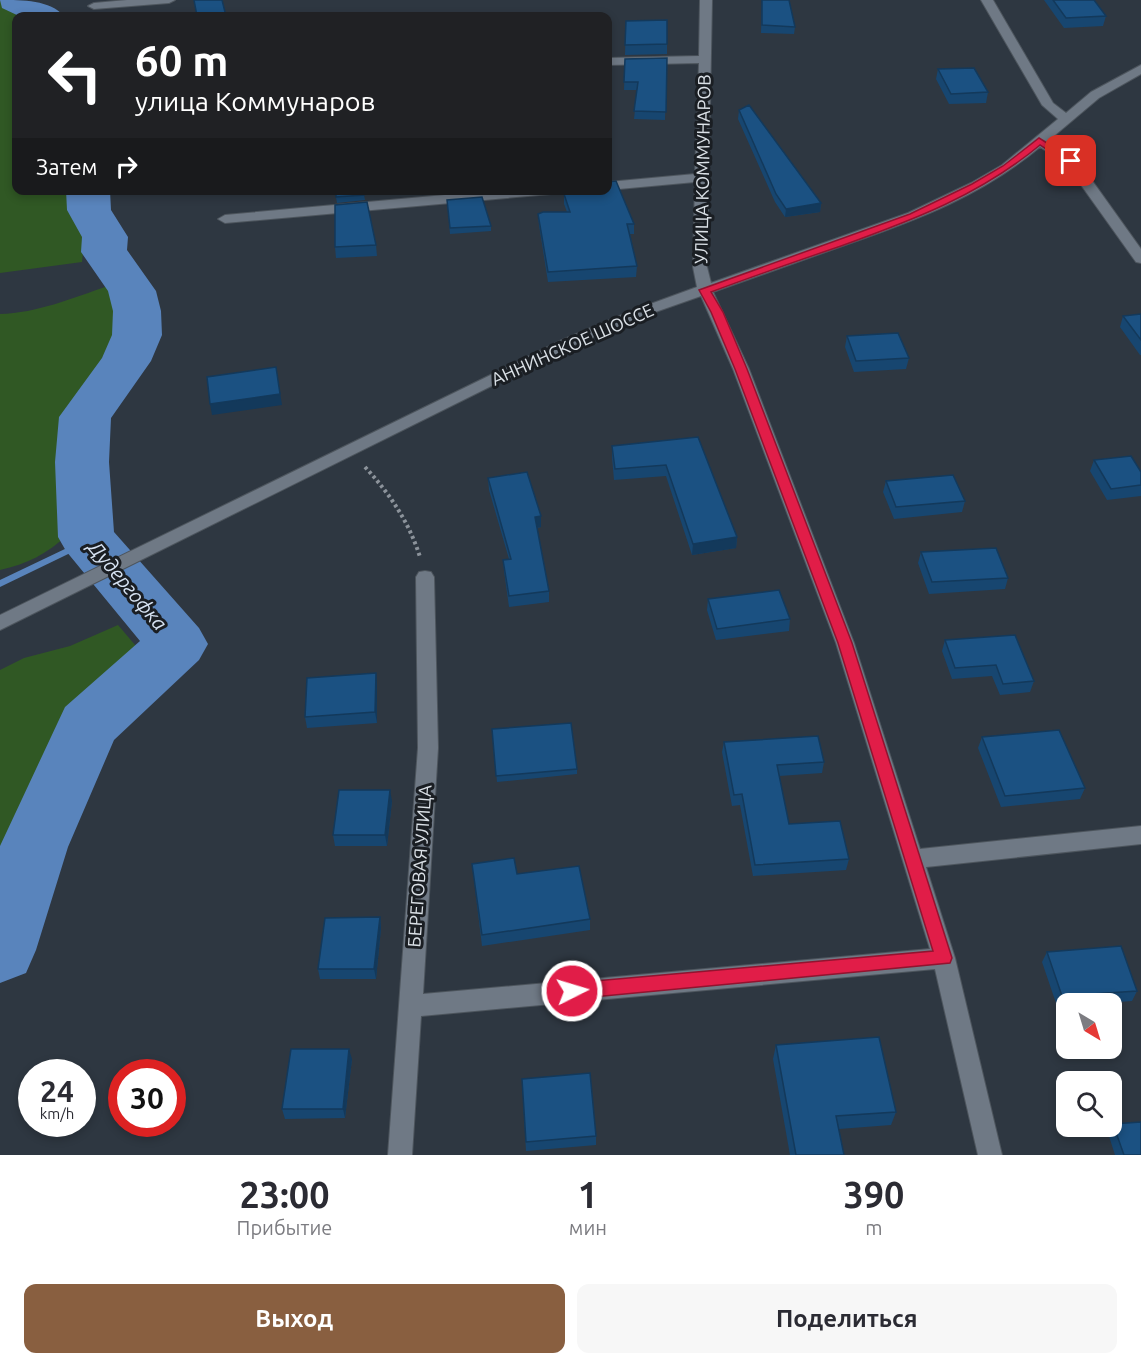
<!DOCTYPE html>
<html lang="ru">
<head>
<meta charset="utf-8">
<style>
	body { margin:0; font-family:Ubuntu,sans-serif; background:#f7f7f7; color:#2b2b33; height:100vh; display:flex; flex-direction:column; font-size:22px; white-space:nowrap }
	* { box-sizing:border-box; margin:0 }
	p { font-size:20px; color:#7c7c81 }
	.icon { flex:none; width:33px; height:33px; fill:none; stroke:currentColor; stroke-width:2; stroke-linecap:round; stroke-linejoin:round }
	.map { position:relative; height:1155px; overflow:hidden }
	.panel { display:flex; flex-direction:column; background:#fff; flex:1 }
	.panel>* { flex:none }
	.banner { position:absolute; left:12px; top:12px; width:600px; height:183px; border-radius:12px; box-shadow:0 3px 9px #0003; background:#202124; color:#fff; overflow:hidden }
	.needle { width:39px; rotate:142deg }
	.fabs { position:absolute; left:1056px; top:993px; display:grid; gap:12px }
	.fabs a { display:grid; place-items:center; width:66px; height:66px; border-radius:12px; background:#fff; box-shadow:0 3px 9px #0003; font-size:30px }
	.speed { position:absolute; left:18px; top:1059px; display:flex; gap:12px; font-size:30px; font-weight:700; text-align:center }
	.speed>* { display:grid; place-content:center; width:78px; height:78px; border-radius:50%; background:#fff; box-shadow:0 3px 9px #0003; line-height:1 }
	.speed small { font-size:15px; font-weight:400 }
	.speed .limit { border:9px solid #d22; background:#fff; color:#111 }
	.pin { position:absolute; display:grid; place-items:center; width:51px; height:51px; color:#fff; margin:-26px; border-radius:12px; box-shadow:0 3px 9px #0006 }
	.me { position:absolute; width:66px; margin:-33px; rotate:85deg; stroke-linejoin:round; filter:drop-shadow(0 0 4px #0008) }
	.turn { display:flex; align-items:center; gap:21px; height:126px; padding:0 24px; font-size:27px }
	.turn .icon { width:78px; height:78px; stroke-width:2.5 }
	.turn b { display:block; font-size:42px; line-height:51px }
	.then { display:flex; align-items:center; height:57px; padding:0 24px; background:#0003; gap:12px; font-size:22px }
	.eta { display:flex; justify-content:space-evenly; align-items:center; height:102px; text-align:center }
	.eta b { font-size:36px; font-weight:700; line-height:42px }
	.primary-button { display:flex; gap:12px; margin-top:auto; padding:12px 24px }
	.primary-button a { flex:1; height:69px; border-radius:12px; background:#895f40; color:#fff; font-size:24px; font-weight:700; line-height:69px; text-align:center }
	.primary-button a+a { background:#f7f7f7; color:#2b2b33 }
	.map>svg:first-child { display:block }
	.green { fill:#305824 }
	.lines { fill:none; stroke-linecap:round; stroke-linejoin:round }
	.stream { fill:#5984bc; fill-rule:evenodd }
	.river { fill:#5984bc; fill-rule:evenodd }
	.minor-casing { stroke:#4d555d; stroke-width:2 }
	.path { stroke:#8c939b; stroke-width:4; stroke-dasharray:3 3; stroke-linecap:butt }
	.minor { fill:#6f7985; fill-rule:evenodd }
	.wall { fill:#174670 }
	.shaded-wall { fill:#13395b }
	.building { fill:#1b5182; stroke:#13395b; stroke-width:1.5 }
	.route { fill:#e11d48; stroke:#92132f; stroke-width:1.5 }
	.labels { text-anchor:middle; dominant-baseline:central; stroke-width:6; stroke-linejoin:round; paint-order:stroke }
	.street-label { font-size:18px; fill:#dbe1e7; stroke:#1a1e23 }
	.water-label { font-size:20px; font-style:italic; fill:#d7e3f3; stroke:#1a1e23 }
</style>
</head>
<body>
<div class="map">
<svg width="1141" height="1155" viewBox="0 0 1141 1155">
	<rect width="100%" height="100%" fill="#2e3741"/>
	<!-- green -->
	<path class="green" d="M0,0L32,16H16V190L74,191V207L85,233L82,262L0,273Z
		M108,286C112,295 120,306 121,316C125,349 71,405 60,439C52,463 63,509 67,535C47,554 27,564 0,570V314C37,313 73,298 108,286Z
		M118,625L147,659L65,732L0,905V670L24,658L70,646Z"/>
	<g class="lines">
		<!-- stream -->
		<path class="stream" d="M90,537L93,538L94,540L93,542L0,587V580Z"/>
		<!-- river -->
		<path class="river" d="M0,0C23,0 50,0 64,16H19L2,8Z
			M66,190H110L111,210L128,237L127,250L156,291L161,311L162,335L151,361L111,418L109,462L114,532L199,628L208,644L199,660L114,740L68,847L36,950L26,973L0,983V846L65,707L140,641L66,551L58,537L55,462L59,417L102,358L112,335L113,311L108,291L81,252L82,237L67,210Z"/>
		<defs>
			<path id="minor" d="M127,0H175L169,3L94,9L88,6L94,3Z
				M700,0H712L707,267L711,283L908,213L971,183L1002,165L1058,119L1042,105L981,0H993L1053,103L1066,113L1091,92L1141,65V74L1099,98L1048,141L1076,158L1141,249V263L1136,262L1066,164L1040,147C981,196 919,219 848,244C803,260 758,276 713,292L749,369L854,643L920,849L1141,826V844L926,867L955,958L1002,1155H978L935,969L421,1016L412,1155H388L418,748L416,577L419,572L425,571L431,572L434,577L438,748L423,994L930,949L836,643L733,369L701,296L644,316L572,346L0,630V615L562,340L634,310L697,287L693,267L695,182L608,190V182L695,174L699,63L608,65V58L699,56Z
				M500,190H557L551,194L225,223L218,219L225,215Z"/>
		</defs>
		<!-- minor casing -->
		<use href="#minor" class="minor-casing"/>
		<!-- path -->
		<path class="path" d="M365,467C390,494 409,522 420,557"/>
		<!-- minor -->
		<use href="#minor" class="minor"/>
	</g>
	<!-- wall -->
	<path class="wall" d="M762,0H789L795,27L794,34L761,33Z
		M1044,0H1094L1106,16L1103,26L1064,28Z
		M626,21L667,44V54L625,55Z
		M667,58L665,120L634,119L637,90H624L625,59Z
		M938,69L988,92L986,103L949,104L936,79Z
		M739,110L821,203L820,212L785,217L775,202L738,119Z
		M363,190L365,200L337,203L336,197Z
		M445,190H470L445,193Z
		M580,190H608L634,224V234H630L637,266L636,277L548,282L539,225L538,214L567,212L564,204V194L581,192Z
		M447,200L491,226V231L450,234Z
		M376,245L377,256L336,258L335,247Z
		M1141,314V355H1140L1120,327L1123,316Z
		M847,336L909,358L906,369L854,372L845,347Z
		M698,437L737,537L736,548L692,555L666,476L614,480L612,457V446Z
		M1094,460L1141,472V496L1107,500L1090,471Z
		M488,478L541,527L537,528L549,591V602L509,607L504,571L503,560L509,559L489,490Z
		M886,481L965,501L962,512L894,519L883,492Z
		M921,552L1008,578L1005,589L929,594L918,563Z
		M708,599L790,619L789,631L716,640L707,610Z
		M945,640L1034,681L1030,692L1000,695L992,676L952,679L942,651Z
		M377,684V723L307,728L305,717Z
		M492,729L577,769V774L497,782Z
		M982,737L1085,788L1080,799L1001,807L978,748Z
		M724,742L824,762L822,773L779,776L789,824L849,859L846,870L753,876L740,805L732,806L722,752Z
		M392,801L387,846H335L333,835Z
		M472,864L517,874L590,919V930L482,946Z
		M380,917L381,928L376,979H320L318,969Z
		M1047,952L1137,991L1132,1001L1092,1004H1066V1005L1057,1006L1042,962Z
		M776,1045L896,1112L891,1125L839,1129L844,1155H790L773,1059Z
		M352,1059L345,1118L285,1119L282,1109Z
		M522,1079L596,1136V1145L526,1151Z
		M1113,1124L1141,1155H1115L1108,1133Z"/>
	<!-- shaded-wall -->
	<path class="shaded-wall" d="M611,169V179L608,180V170Z
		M821,203L820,212L785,217L786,209Z
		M276,367L282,405L212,415L210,404Z
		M541,516V527L535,528V517Z
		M737,537L736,548L692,555L693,544Z
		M376,673L377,684V723L375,712Z
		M390,790L392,801L387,846L385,835Z
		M380,917L381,928L376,979L374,969Z
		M349,1049L352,1059L345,1118L343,1109Z"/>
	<!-- building -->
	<path class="building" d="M194,0H222L226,16H197Z
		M762,0H789L795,27L762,25Z
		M1053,0H1094L1106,16L1066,18Z
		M667,20V44L625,45L626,21Z
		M667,58L666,112L634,111L638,82H624L625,59Z
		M974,68L988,92L951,94L938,69Z
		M749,105L821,203L786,209L776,194L739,110Z
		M608,160L611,169L608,170Z
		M608,181V182L616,181L634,224H627L637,266L548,272L538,214L543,212H570L564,194L585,192L584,190H608Z
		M336,190H363L364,195L336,197Z
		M482,197L491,226L450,228L447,200Z
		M367,202L376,245L335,247V205Z
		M1141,314V340L1123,316Z
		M898,333L909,358L856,361L847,336Z
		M276,367L280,394L210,404L207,377Z
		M698,437L737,537L693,544L666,465L615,469L612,446Z
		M1131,456L1141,472V485L1111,489L1094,460Z
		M527,472L541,516L535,517L549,591L509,596L503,560L511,559L488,478Z
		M953,475L965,501L896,507L886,481Z
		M996,548L1008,578L932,582L921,552Z
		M779,590L790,619L717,629L708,599Z
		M1015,635L1034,681L1003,684L996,665L955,668L945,640Z
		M376,673L375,712L305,717L307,678Z
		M571,723L577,769L496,776L492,729Z
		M1059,730L1085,788L1005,796L982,737Z
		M818,736L824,762L777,765L789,824L840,821L849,859L755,865L742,794L734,795L724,742Z
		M339,790H390L385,835H333Z
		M514,858L517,874L579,866L590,919L482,935L472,864Z
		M380,917L374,969H318L325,918Z
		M1121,946L1137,991L1062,996L1047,952Z
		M879,1037L896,1112L836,1116L844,1155H796L776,1045Z
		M291,1049H349L343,1109H282Z
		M590,1073L596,1136L526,1142L522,1079Z
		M1141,1122V1155H1124L1113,1124Z"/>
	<!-- route -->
	<path class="route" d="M1039,138L1076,161L1067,163L1040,145C980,195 913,220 841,246C797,261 754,276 711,292L723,312L747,369L852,643L952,958L950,963L572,999L565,997L563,991L565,985L572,983L933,951L838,643L735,369L711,312L699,290L910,214L972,184L1003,166Z"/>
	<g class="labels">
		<!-- street labels -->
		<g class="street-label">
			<text transform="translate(702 169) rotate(-89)">УЛИЦА КОММУНАРОВ</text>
			<text transform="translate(572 344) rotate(-24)">АННИНСКОЕ ШОССЕ</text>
			<text transform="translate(419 866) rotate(-86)">БЕРЕГОВАЯ УЛИЦА</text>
		</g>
		<!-- water labels -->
		<g class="water-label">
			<text transform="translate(128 585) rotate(50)">Дудергофка</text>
		</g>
	</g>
</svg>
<div class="fabs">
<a><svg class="needle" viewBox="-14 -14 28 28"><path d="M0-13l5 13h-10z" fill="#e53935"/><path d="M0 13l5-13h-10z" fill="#7c7c81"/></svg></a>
<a><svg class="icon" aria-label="search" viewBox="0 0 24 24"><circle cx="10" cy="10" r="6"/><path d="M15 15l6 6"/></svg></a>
</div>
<div class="speed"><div>24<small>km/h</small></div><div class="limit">30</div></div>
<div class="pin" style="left:1071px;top:161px;background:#d93025"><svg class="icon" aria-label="arrive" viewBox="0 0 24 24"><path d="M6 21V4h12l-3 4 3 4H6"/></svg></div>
<svg class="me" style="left:572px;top:991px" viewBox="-20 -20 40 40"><circle r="17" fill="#e11d48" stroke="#fff" stroke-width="3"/><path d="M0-11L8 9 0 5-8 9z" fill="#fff"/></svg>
<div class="banner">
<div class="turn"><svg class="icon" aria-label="left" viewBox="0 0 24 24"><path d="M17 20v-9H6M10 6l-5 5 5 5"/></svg><div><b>60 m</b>улица Коммунаров</div></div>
<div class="then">Затем<svg class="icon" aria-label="right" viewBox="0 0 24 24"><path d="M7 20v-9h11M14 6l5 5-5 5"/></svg></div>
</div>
</div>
<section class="panel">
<div class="eta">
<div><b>23:00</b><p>Прибытие</p></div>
<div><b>1</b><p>мин</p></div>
<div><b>390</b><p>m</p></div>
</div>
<div class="primary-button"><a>Выход</a><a>Поделиться</a></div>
</section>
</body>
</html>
